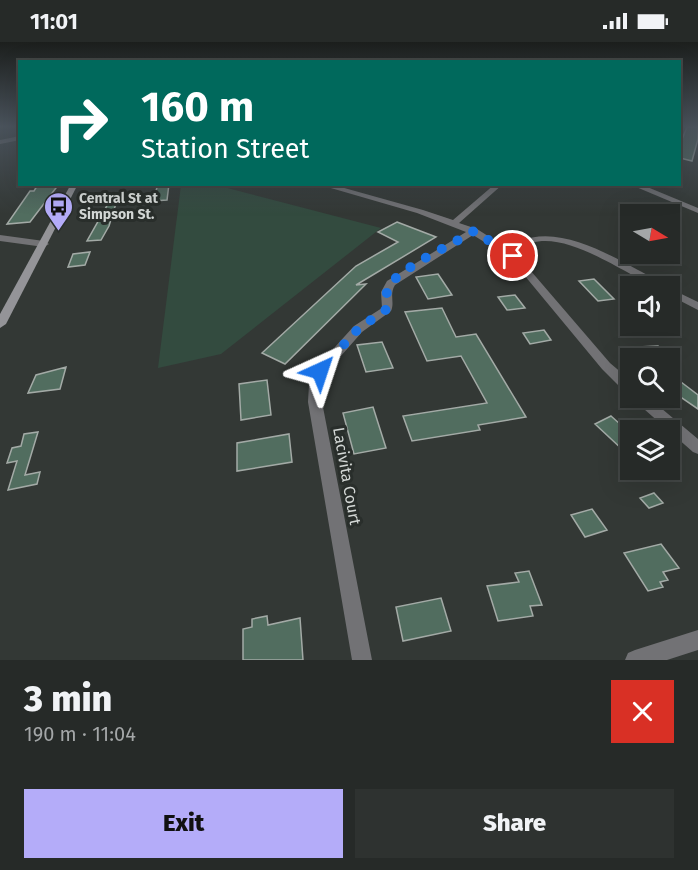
<!DOCTYPE html>
<html lang="en">
<head>
<meta charset="utf-8">
<style>
	body { margin:0; font-family:"Fira Sans",sans-serif; background:#2e3230; color:#f1f3f6; height:100vh; display:flex; flex-direction:column; font-size:22px; white-space:nowrap }
	* { box-sizing:border-box; margin:0 }
	p { font-size:20px; color:#a4a7a8 }
	.icon { flex:none; width:33px; height:33px; fill:none; stroke:currentColor; stroke-width:2; stroke-linecap:round; stroke-linejoin:round }
	.map { position:relative; height:618px; overflow:hidden }
	.details { display:flex; flex-direction:column; background:#262a28; flex:1 }
	.details>* { flex:none }
	.top-card { position:absolute; left:18px; top:18px; width:663px; height:126px; border-radius:0px; box-shadow:0 6px 24px #0002,0 0 0 2px #424645; background:#00695c; color:#fff; overflow:hidden }
	.needle { width:39px; rotate:100deg }
	.tools { position:absolute; left:620px; top:162px; display:grid; gap:12px }
	.tools a { display:grid; place-items:center; width:60px; height:60px; border-radius:0px; background:#262a28; box-shadow:0 6px 24px #0002,0 0 0 2px #424645; font-size:30px }
	.pin { position:absolute; display:grid; place-items:center; width:51px; height:51px; color:#fff; margin:-26px; border:3px solid #fff; border-radius:50%; box-shadow:0 2px 6px #0007 }
	.me { position:absolute; width:66px; margin:-33px; rotate:42deg; stroke-linejoin:round; filter:drop-shadow(0 0 4px #0008) }
	.turn { display:flex; align-items:center; gap:21px; height:126px; padding:0 24px; font-size:27px }
	.turn .icon { width:78px; height:78px; stroke-width:2.5 }
	.turn b { display:block; font-size:42px; line-height:51px }
	.round { display:grid; place-items:center; flex:none; width:63px; height:63px; border-radius:0px; background:#2e3230 }
	.head { display:flex; align-items:center; justify-content:space-between; height:102px; padding:0 24px }
	h1 { font-size:36px; font-weight:800; line-height:45px }
	.primary-button { display:flex; gap:12px; margin-top:auto; padding:12px 24px }
	.primary-button a { flex:1; height:69px; border-radius:0px; background:#b4acf9; color:#111; font-size:24px; font-weight:800; line-height:69px; text-align:center }
	.primary-button a+a { background:#2e3230; color:#f1f3f6 }
	.status { display:flex; justify-content:space-between; align-items:center; height:42px; padding:0 30px; background:#262a28; direction:ltr }
	.status svg { height:16px; fill:currentColor }
	.map>svg:first-child { display:block }
	.green { fill:#334b3f }
	.building { fill:#516d5f; stroke:#a3aaa6; stroke-width:1.5 }
	.lines { fill:none; stroke-linecap:round; stroke-linejoin:round }
	.minor { fill:#727275; fill-rule:evenodd }
	.secondary { fill:#949498; fill-rule:evenodd }
	.route { stroke:#1a73e8; stroke-width:10; stroke-dasharray:0 18 }
	.labels { text-anchor:middle; dominant-baseline:central; stroke-width:6; stroke-linejoin:round; paint-order:stroke }
	.far-poi-label { font-size:14px; font-weight:bold; fill:#d3d7d5; stroke:#292e2b; text-anchor:start }
	.street-label { font-size:16px; fill:#d3d7d5; stroke:#292e2b }
</style>
</head>
<body>
<div class="status"><b>11:01</b><svg viewBox="0 0 49 12"><path d="M0 12V9h3v3zM5 12V6h3v6zM10 12V3h3v9zM15 12V0h3v12zM26 1h20v11H26zM47 4h2v5h-2z"/></svg></div>
<div class="map">
<svg width="698" height="618" viewBox="0 0 698 618">
	<rect width="100%" height="100%" fill="#333835"/>
	<!-- green -->
	<path class="green" d="M181,143H216L381,186L221,312L158,326Z"/>
	<!-- building -->
	<path class="building" d="M687,85H698V97L692,119L680,116V102Z
		M59,142L30,180L7,182L30,149H34L37,144Z
		M158,142H169L167,158L153,159Z
		M113,153L118,155L109,184L101,198L87,199Z
		M397,180L436,195L356,243L366,242L285,322L262,311L356,224L398,200L378,190Z
		M90,210L85,223L68,225L73,212Z
		M438,232L452,253L428,257L416,235Z
		M594,237L614,257L598,259L579,239Z
		M515,253L525,266L507,268L498,255Z
		M442,266L456,295L476,292L526,375L478,383L480,388L412,399L403,374L487,361L461,314L427,319L405,270Z
		M544,288L551,298L530,302L523,291Z
		M382,300L393,326L366,330L357,303Z
		M658,304L668,316H647L639,305Z
		M66,325L60,347L28,351L36,333Z
		M677,337L698,353V367L669,347V341Z
		M267,338L271,373L241,378L239,342Z
		M373,365L386,406L354,412L343,371Z
		M611,374L630,391V404L623,408L595,382Z
		M38,390L25,433L40,430L37,442L8,448L17,419L7,421L12,406L21,404L24,392Z
		M289,392L292,420L237,429V401Z
		M654,451L663,461L649,466L640,456Z
		M592,467L607,488L585,495L571,473Z
		M661,502L679,526L663,530L668,538L660,540L663,545L648,549L624,511Z
		M529,529L542,563L530,564L533,574L498,579L487,544L519,540L515,531Z
		M441,556L451,589L403,599L396,565Z
		M267,574L268,583L300,576L303,618H243V587L252,585V577Z"/>
	<g class="lines">
		<!-- minor -->
		<path class="minor" d="M20,94V98L0,102V98Z
			M317,142H330L423,168L453,178L495,142H503L459,181L477,187L510,208C513,203 515,202 520,200C555,182 607,211 638,228C647,233 658,237 665,244C651,246 640,237 627,230C603,217 560,192 532,201C527,202 523,205 519,207L518,214L610,321L630,338V351L625,350L602,327L510,216L473,193L395,243C389,253 395,260 391,269L362,290L326,331L321,343L322,360L372,618H352L308,360L309,343L316,326L354,284L382,266L381,250L387,239L466,190L417,171Z
			M629,142H640L698,166V171Z
			M0,193L44,199L49,202L44,205L0,199Z
			M669,246L698,260V268L669,253Z
			M635,356H649L698,397V412L693,410L636,360Z
			M698,588V608L667,618H625L628,611L635,608Z"/>
		<!-- secondary -->
		<path class="secondary" d="M71,142H78L6,282L0,286V272Z"/>
	</g>
	<!-- sky -->
	<linearGradient id="sky" x2="0" y2="1"><stop stop-color="#1c1f1d"/><stop offset="0.49" stop-color="#4a535c"/><stop offset="1" stop-color="#4a535c" stop-opacity="0"/></linearGradient>
	<rect width="698" height="172" fill="url(#sky)"/>
	<g class="lines">
		<!-- route -->
		<path class="route" d="M320,329L358,287L387,267C386,258 385,247 392,240C407,223 453,202 474,189L513,214"/>
	</g>
	<!-- icons -->
	<defs>
		<symbol id="bus-pin" viewBox="-11 -11 22 30"><path d="M0 17L-7.5 6A9.5 9.5 0 1 1 7.5 6Z" fill="#b4acf9" stroke="#292e2b"/><path d="M-5-6H5V4H4V6H2V4H-2V6H-4V4H-5ZM-3.5-4V0h7V-4ZM-3.5 1.2v1.5H-2V1.2ZM2 1.2v1.5H3.5V1.2Z" fill="#111"/></symbol>
	</defs>
	<g fill-rule="evenodd">
		<use href="#bus-pin" x="42" y="148" width="33" height="45"/>
	</g>
	<g class="labels">
		<!-- far-poi labels -->
		<g class="far-poi-label">
			<text x="79" y="156">Central St at<tspan x="79" dy="16">Simpson St.</tspan></text>
		</g>
		<!-- street labels -->
		<g class="street-label">
			<text transform="translate(347 434) rotate(80)">Lacivita Court</text>
		</g>
	</g>
</svg>
<div class="tools">
<a><svg class="needle" viewBox="-14 -14 28 28"><path d="M0-13l5 13h-10z" fill="#e53935"/><path d="M0 13l5-13h-10z" fill="#a4a7a8"/></svg></a>
<a><svg class="icon" aria-label="sound" viewBox="0 0 24 24"><path d="M4 9h4l5-4v14l-5-4H4zM17 9q2 3 0 6"/></svg></a>
<a><svg class="icon" aria-label="search" viewBox="0 0 24 24"><circle cx="10" cy="10" r="6"/><path d="M15 15l6 6"/></svg></a>
<a><svg class="icon" aria-label="layers" viewBox="0 0 24 24"><path d="M12 4l9 5-9 5-9-5zM3 14l9 5 9-5"/></svg></a>
</div>
<div class="pin" style="left:513px;top:214px;background:#d93025"><svg class="icon" aria-label="arrive" viewBox="0 0 24 24"><path d="M6 21V4h12l-3 4 3 4H6"/></svg></div>
<svg class="me" style="left:320px;top:329px" viewBox="-20 -20 40 40"><path d="M0-17L14 15 0 8-14 15z" fill="#1a73e8" stroke="#fff" stroke-width="4"/></svg>
<div class="top-card">
<div class="turn"><svg class="icon" aria-label="right" viewBox="0 0 24 24"><path d="M7 20v-9h11M14 6l5 5-5 5"/></svg><div><b>160 m</b>Station Street</div></div>
</div>
</div>
<section class="details">
<div class="head"><div><h1>3 min</h1><p>190 m · 11:04</p></div><a class="round" style="background:#d93025;color:#fff"><svg class="icon" aria-label="close" viewBox="0 0 24 24"><path d="M6 6l12 12M18 6L6 18"/></svg></a></div>
<div class="primary-button"><a>Exit</a><a>Share</a></div>
</section>
</body>
</html>
